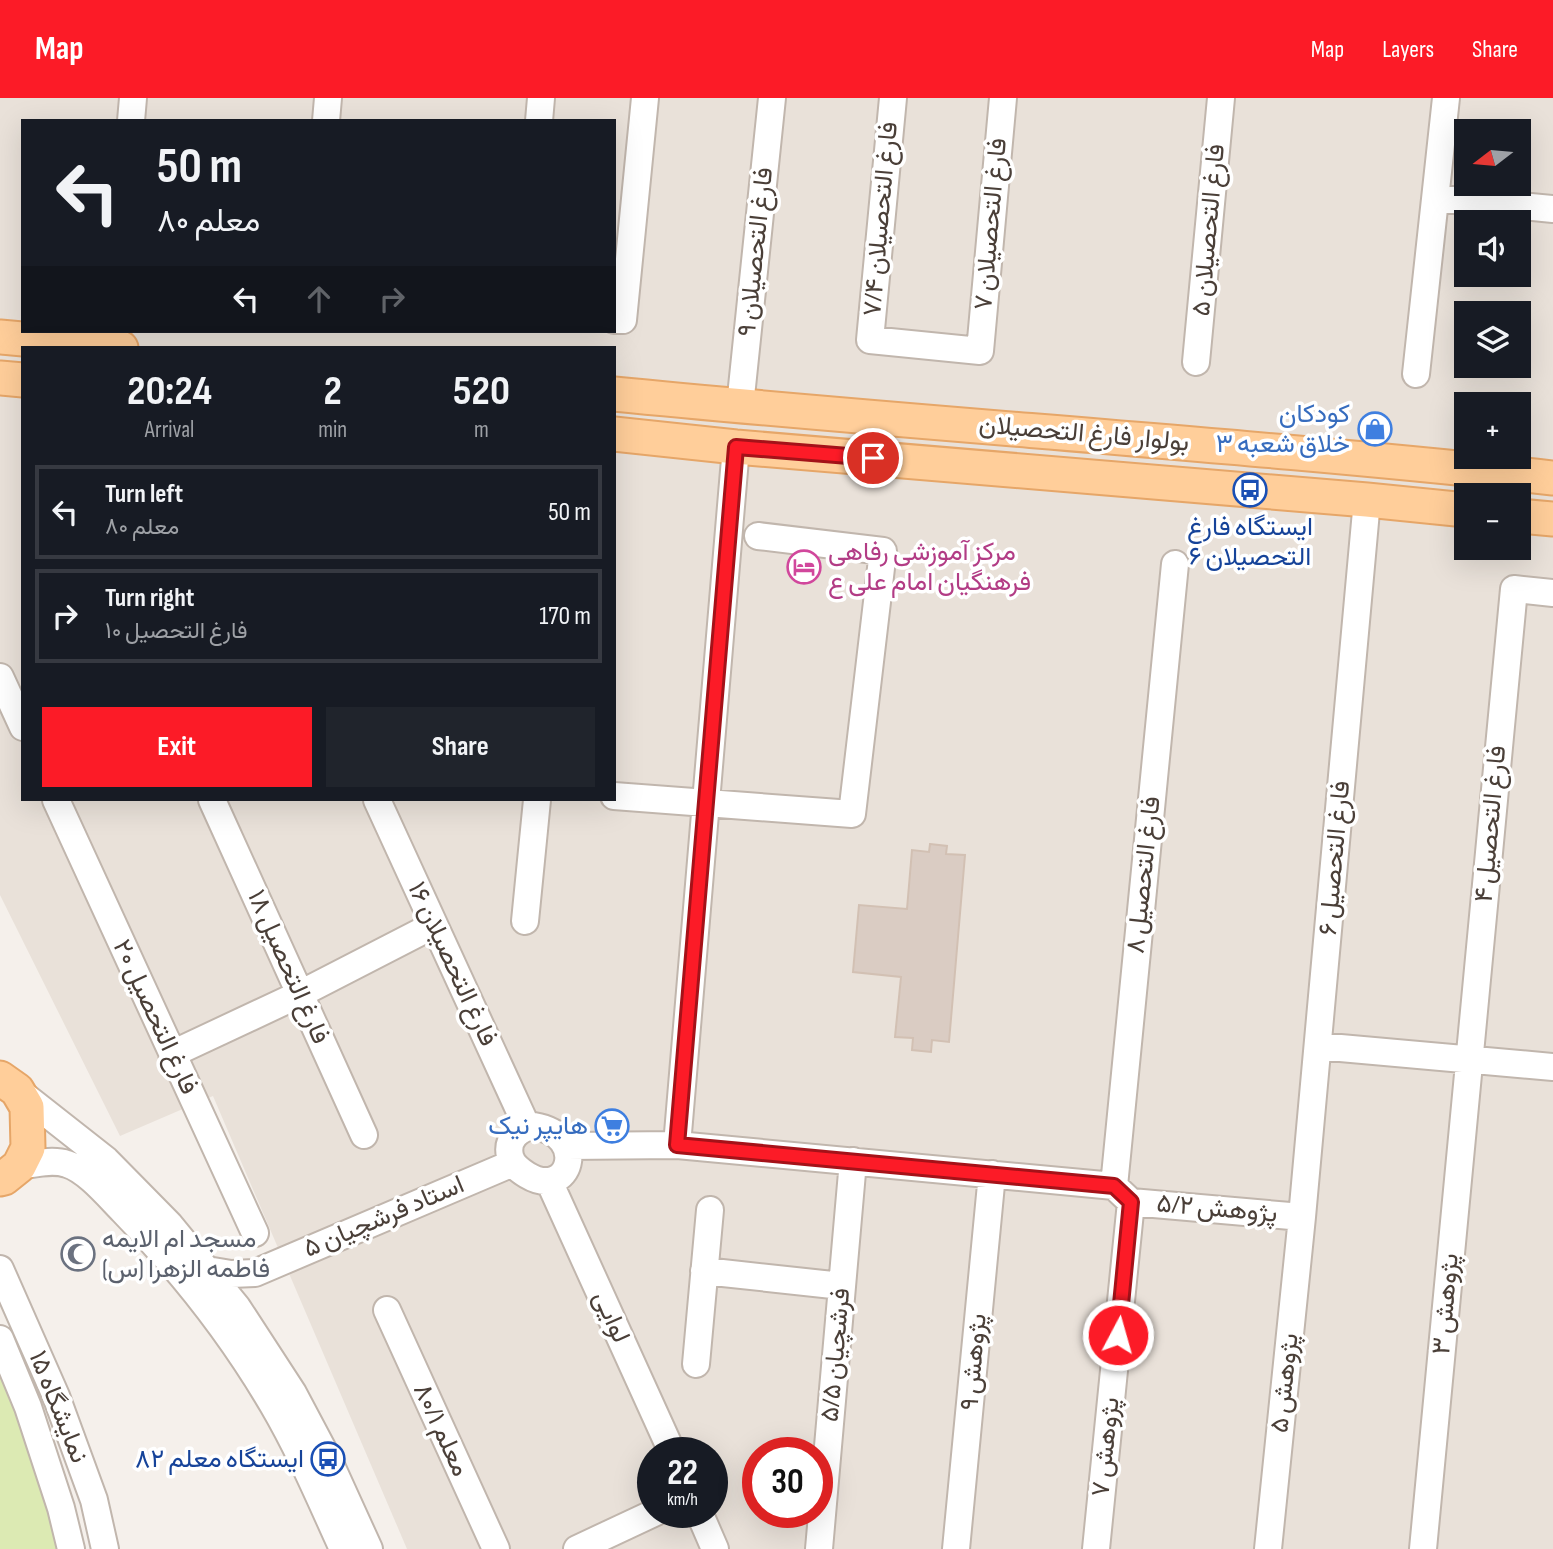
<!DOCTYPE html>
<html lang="en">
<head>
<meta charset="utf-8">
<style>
	body { margin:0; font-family:"Sofia Sans Condensed",Vazirmatn,sans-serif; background:#20242c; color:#f1f3f6; height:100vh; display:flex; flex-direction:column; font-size:26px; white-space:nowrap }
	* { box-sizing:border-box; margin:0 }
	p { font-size:23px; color:#9ea1a6 }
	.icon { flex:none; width:38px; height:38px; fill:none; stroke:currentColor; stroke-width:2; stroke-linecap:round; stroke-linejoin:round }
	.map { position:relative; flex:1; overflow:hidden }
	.drawer { position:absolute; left:21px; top:248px; width:595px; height:455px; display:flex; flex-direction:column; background:#171b24; border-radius:0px; box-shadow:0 7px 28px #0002 }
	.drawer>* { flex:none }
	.guide { position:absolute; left:21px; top:21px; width:595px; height:214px; border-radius:0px; box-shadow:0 7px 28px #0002; background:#171b24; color:#f1f3f6; overflow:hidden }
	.needle { width:46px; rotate:254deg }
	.buttons { position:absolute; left:1454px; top:21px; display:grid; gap:14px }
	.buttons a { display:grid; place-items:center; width:77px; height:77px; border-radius:0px; background:#171b24; box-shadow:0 7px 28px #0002; font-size:35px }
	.speed { position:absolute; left:637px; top:1339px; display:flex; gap:14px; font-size:35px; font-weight:700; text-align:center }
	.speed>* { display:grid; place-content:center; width:91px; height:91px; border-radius:50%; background:#171b24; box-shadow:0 7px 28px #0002; line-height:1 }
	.speed small { font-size:18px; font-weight:400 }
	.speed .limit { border:10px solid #d22; background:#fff; color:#111 }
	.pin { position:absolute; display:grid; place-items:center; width:60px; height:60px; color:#fff; margin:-30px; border:4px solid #fff; border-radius:50%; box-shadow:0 2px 7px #0007 }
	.me { position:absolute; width:77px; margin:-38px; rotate:6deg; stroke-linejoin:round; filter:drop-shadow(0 0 5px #0008) }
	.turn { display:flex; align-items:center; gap:24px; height:147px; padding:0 21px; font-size:32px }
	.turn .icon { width:91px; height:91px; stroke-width:2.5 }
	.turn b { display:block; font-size:49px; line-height:60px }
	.lanes { display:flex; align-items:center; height:66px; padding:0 21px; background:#0003; justify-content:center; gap:35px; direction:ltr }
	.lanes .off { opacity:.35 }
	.eta { display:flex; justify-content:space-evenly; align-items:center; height:119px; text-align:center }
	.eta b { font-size:42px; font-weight:700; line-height:49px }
	.action { display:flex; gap:14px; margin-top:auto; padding:14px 21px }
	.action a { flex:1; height:80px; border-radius:0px; background:#fc1b27; color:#fff; font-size:28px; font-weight:700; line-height:80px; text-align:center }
	.action a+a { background:#20242c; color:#f1f3f6 }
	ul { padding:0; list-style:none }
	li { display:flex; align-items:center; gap:21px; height:94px; margin:0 14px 10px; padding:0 7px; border:4px solid #363941; border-radius:0px }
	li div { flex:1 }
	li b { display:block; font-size:26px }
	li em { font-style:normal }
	header { display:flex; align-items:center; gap:42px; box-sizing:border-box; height:98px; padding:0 35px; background:#fc1b27; color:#fff }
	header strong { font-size:33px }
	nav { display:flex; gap:38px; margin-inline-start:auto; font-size:24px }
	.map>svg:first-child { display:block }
	.residential { fill:#e9e1d9; fill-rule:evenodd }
	.green { fill:#dceab3 }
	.building { fill:#daccc3; stroke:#d2c0b3; stroke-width:2 }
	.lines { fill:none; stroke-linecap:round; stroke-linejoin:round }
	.minor-casing { stroke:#c1b6ad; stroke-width:30 }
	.major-casing { stroke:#e6a668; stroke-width:37 }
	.minor { stroke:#fff; stroke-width:26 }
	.major { stroke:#ffce9a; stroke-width:33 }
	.route-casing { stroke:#a41219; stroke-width:18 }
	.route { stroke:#fc1b27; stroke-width:12 }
	.labels { text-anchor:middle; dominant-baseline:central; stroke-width:7; stroke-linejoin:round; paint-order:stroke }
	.street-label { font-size:26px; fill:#4a3f38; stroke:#fff }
	.shop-label { font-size:26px; fill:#366cbe; stroke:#fff; text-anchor:end }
	.transit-label { font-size:26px; fill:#164399; stroke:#fff }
	.hotel-label { font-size:26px; fill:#b23c85; stroke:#fff; text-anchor:start }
	.worship-label { font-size:26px; fill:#5b616d; stroke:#fff; text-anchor:start }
</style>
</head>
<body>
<header>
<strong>Map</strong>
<nav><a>Map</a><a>Layers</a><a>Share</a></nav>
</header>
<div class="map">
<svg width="1553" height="1451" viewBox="0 0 1553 1451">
	<rect width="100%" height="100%" fill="#f5f0eb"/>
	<!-- residential -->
	<path class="residential" d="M0,0H1553V1451H407L213,998L120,1038L0,797ZM23,23H614V233H23ZM1466,33H1519V86H1466ZM1466,124H1519V177H1466ZM1466,215H1519V268H1466ZM23,250H614V702H23ZM1466,306H1519V359H1466ZM1466,397H1519V450H1466ZM653,1354H712V1414H653ZM758,1354H817V1414H758Z"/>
	<!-- green -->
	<path class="green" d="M0,1269L52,1407L62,1451H0Z"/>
	<!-- building -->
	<path class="building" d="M930,746L947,748L946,756L965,757L949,944L932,942L931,954L912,952L913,940L895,939L901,879L853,874L859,807L907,811L912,752L929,754Z"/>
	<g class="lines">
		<defs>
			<path id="minor" d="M893,0L870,242L980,253L1003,0
				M131,23L133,0
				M326,23L328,0
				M539,23L541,0
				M1436,100L1553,111
				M614,222H623L645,0
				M1196,264L1221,0
				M1416,276L1446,0
				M740,308L772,0
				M0,579L23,629
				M614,698L852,716L883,453L758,438
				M56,702L255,1135
				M212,702L364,1037
				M377,702L527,1029
				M525,823L537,702
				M1318,948L1553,969
				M172,956L300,896L434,827
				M17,992L106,1062L169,1126L237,1209L293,1295L328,1361L369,1451
				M534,1028C590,1037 570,1103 527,1077C519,1072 512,1067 510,1058C506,1041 519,1030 534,1028Z
				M677,1047L736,349
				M567,1048L677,1047L1114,1088
				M19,1068C34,1066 52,1061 67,1066C87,1072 109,1099 123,1113C180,1171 232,1237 273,1307C300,1353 321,1403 343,1451
				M549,1083L672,1354
				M1114,1088L1175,466
				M1131,1104L1302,1119
				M0,1171L56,1298L94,1402L105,1451
				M207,1172L231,1176L255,1175L513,1065
				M704,1173L842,1188
				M387,1212L496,1451
				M0,1241L28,1309L61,1410L71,1451
				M696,1266L710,1112
				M699,1414L715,1451
				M577,1451L656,1414
				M819,1451L853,1063
				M956,1451L992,1076
				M1096,1451L1131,1104L1114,1088
				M1268,1451L1302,1119L1367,402
				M1423,1451L1514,491L1553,495"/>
			<path id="major" d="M0,239L121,250
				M0,280L23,282
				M614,296C927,327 1241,346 1553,380
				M614,336L736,349L1367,402L1466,412
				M1519,418L1553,421
				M0,980L17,992L27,1009L28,1050L19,1068L4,1080L0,1081"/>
		</defs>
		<!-- minor casing -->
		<use href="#minor" class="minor-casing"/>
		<!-- major casing -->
		<use href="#major" class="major-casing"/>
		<!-- minor -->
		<use href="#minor" class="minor"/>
		<!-- major -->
		<use href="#major" class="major"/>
	</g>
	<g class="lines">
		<defs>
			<path id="route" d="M873,360L736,349L677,1047L1114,1088L1131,1104L1118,1237"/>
		</defs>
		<!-- route casing -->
		<use href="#route" class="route-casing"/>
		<!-- route -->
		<use href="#route" class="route"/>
	</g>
	<!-- icons -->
	<defs>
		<symbol id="shop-ring" viewBox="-11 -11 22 22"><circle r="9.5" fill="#fff" stroke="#3f7fe0" stroke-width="1.5"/><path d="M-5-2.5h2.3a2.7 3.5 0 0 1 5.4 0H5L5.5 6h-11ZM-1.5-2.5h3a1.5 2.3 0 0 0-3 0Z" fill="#3f7fe0"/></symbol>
		<symbol id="bus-ring" viewBox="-11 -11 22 22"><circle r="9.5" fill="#fff" stroke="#1a4fb4" stroke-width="1.5"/><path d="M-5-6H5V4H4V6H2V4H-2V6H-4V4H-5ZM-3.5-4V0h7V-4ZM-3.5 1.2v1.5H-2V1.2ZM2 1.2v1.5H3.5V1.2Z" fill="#1a4fb4"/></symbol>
		<symbol id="hotel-ring" viewBox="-11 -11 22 22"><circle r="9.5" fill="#fff" stroke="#d1479c" stroke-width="1.5"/><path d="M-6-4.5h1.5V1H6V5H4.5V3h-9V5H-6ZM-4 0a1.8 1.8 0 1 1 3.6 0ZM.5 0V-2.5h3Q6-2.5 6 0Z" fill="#d1479c"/></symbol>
		<symbol id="supermarket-ring" viewBox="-11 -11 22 22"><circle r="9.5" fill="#fff" stroke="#3f7fe0" stroke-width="1.5"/><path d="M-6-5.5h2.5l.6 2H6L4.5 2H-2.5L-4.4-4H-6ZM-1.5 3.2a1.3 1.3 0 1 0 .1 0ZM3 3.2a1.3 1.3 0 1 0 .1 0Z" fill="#3f7fe0"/></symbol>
		<symbol id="mosque-ring" viewBox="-11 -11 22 22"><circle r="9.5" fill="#fff" stroke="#6b7280" stroke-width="1.5"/><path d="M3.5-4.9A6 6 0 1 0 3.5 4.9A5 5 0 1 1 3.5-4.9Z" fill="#6b7280"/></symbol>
	</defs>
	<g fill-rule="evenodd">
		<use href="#shop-ring" x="1356" y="312" width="38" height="38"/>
		<use href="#bus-ring" x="1231" y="373" width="38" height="38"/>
		<use href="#hotel-ring" x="785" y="450" width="38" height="38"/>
		<use href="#supermarket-ring" x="593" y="1009" width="38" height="38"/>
		<use href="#mosque-ring" x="59" y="1137" width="38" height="38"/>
		<use href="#bus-ring" x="309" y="1342" width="38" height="38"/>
	</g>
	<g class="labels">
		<!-- street labels -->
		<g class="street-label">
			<text transform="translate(881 121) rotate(-85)">فارغ التحصیلان ۷/۴</text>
			<text transform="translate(991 126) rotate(-85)">فارغ التحصیلان ۷</text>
			<text transform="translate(1209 132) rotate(-85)">فارغ التحصیلان ۵</text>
			<text transform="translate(756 154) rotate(-84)">فارغ التحصیلان ۹</text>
			<text transform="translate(1084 336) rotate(5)">بولوار فارغ التحصیلان</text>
			<text transform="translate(1491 726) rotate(-85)">فارغ التحصیل ۴</text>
			<text transform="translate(1335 760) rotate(-85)">فارغ التحصیل ۶</text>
			<text transform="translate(1144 777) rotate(-84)">فارغ التحصیل ۸</text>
			<text transform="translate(452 866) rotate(65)">فارغ التحصیلان ۱۶</text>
			<text transform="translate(288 869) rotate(66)">فارغ التحصیل ۱۸</text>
			<text transform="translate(155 919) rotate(65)">فارغ التحصیل ۲۰</text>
			<text transform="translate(1217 1111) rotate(5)">پژوهش ۵/۲</text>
			<text transform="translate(384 1119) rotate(-23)">استاد فرشچیان ۵</text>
			<text transform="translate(1446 1206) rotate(-85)">پژوهش ۳</text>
			<text transform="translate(611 1219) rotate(66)">لوایی</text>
			<text transform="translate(836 1257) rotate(-85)">فرشچیان ۵/۵</text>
			<text transform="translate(974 1264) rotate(-85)">پژوهش ۹</text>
			<text transform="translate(1285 1285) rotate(-84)">پژوهش ۵</text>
			<text transform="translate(58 1309) rotate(68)">نمایشگاه ۱۵</text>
			<text transform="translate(441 1332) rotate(65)">معلم ۸۰/۱</text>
			<text transform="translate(1106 1349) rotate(-84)">پژوهش ۷</text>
		</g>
		<!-- shop labels -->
		<g class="shop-label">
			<text x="1350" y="316">کودکان<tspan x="1350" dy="30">خلاق شعبه ۳</tspan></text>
			<text x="588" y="1028">هایپر نیک</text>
		</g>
		<!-- transit labels -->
		<g class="transit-label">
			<text x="1250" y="429">ایستگاه فارغ<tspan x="1250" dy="30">التحصیلان ۶</tspan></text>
			<text x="304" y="1361" text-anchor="end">ایستگاه معلم ۸۲</text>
		</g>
		<!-- hotel labels -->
		<g class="hotel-label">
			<text x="828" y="454">مرکز آموزشی رفاهی<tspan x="828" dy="30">فرهنگیان امام علی ع</tspan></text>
		</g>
		<!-- worship labels -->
		<g class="worship-label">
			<text x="102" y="1141">مسجد ام الایمه<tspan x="102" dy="30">فاطمه الزهرا (س)</tspan></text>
		</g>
	</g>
</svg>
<div class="buttons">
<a><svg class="needle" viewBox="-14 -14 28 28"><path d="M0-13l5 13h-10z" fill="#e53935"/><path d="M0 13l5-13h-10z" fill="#9ea1a6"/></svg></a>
<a><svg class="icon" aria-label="sound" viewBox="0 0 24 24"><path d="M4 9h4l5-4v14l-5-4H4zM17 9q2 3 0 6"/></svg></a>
<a><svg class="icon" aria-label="layers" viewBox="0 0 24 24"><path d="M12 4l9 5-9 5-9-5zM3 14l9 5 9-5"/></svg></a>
<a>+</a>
<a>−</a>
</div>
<div class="speed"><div>22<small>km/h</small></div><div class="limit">30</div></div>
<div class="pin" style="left:873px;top:360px;background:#d93025"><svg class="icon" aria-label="arrive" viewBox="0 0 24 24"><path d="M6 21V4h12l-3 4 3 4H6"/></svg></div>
<svg class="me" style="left:1118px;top:1237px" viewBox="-20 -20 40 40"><circle r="17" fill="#fc1b27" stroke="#fff" stroke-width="3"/><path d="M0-11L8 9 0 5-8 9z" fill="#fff"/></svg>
<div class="guide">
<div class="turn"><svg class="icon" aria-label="left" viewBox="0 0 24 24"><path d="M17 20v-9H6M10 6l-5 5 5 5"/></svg><div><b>50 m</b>معلم ۸۰</div></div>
<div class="lanes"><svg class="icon" aria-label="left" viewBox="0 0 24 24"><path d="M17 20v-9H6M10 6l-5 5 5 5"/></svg><svg class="icon off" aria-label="ahead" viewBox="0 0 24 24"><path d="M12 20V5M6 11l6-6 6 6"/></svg><svg class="icon off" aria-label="right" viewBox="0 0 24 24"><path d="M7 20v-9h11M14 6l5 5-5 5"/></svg></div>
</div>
<section class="drawer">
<div class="eta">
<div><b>20:24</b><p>Arrival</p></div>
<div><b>2</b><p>min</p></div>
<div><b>520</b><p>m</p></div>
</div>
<ul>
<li><svg class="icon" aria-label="left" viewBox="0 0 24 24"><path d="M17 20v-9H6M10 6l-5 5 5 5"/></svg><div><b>Turn left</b><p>معلم ۸۰</p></div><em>50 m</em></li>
<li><svg class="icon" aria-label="right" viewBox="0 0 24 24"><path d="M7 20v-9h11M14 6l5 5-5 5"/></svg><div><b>Turn right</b><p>فارغ التحصیل ۱۰</p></div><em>170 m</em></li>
</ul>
<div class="action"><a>Exit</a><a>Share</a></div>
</section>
</div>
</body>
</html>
